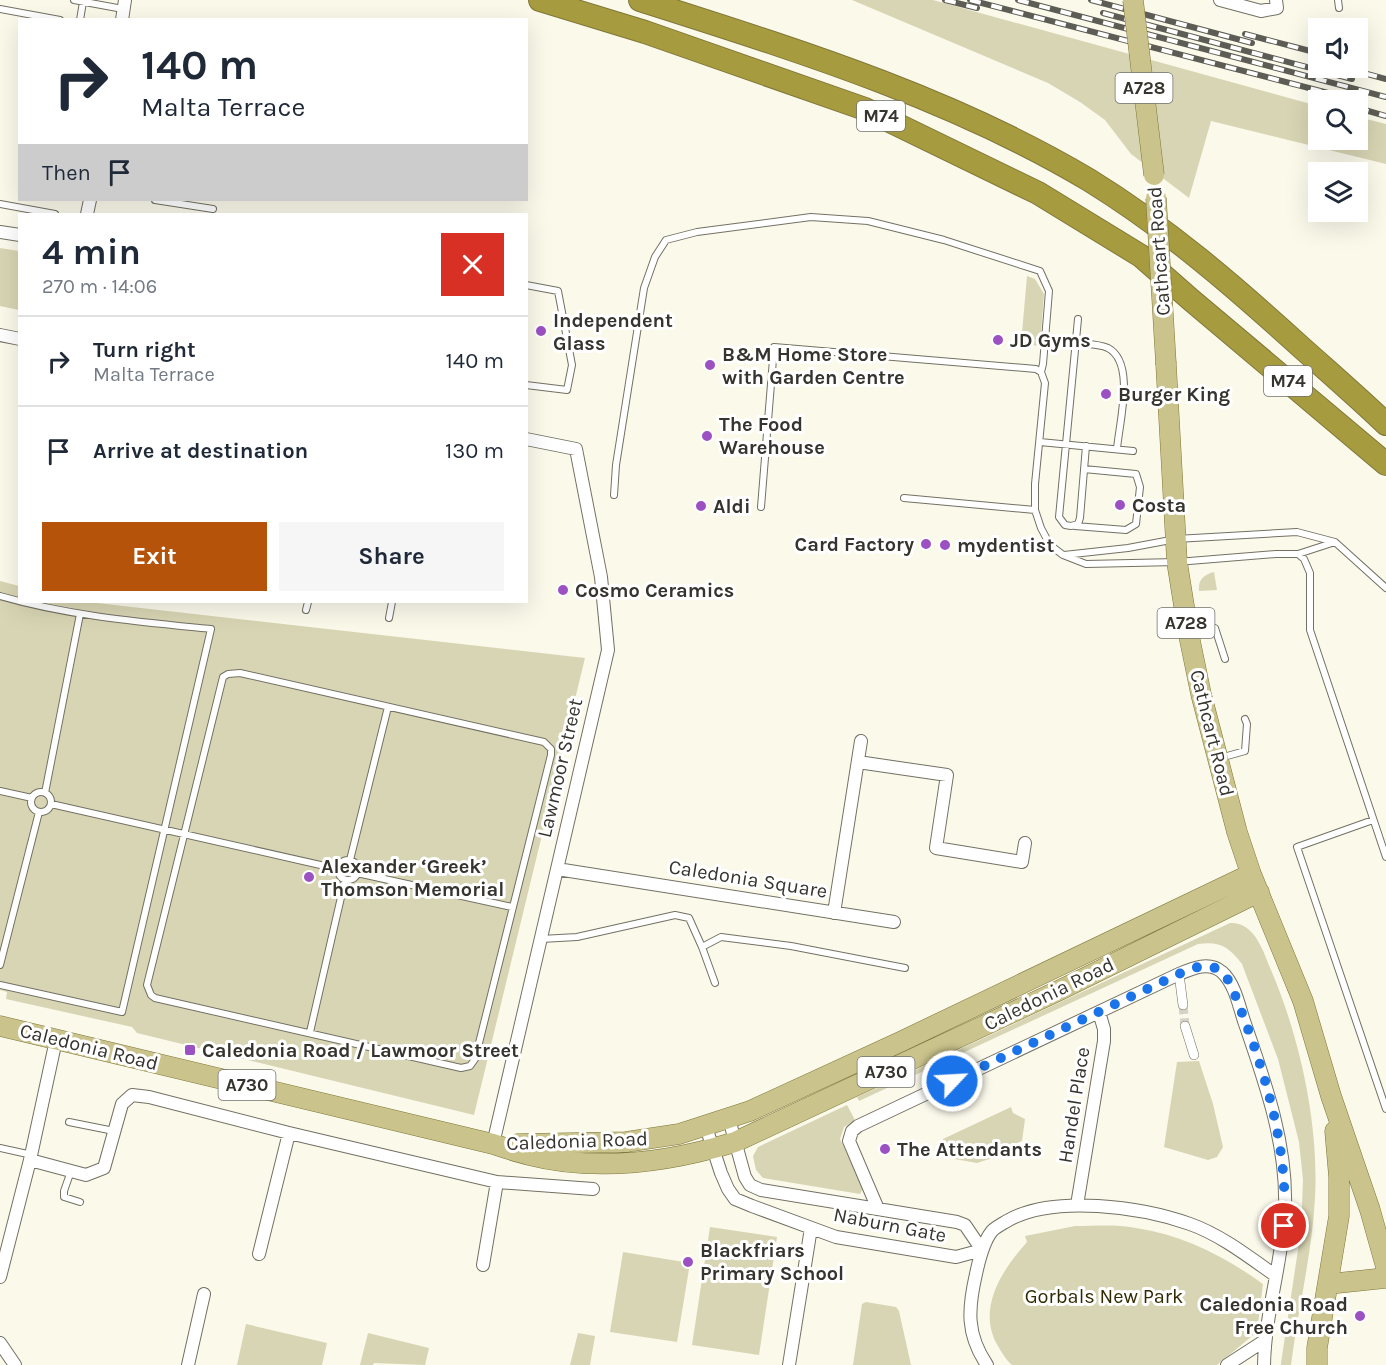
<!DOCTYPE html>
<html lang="en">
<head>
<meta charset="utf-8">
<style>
	body { margin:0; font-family:Karla,sans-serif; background:#f6f6f7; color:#1f2937; height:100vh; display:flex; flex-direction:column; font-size:22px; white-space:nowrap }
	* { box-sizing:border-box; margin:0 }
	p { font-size:20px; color:#747a83 }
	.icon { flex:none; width:33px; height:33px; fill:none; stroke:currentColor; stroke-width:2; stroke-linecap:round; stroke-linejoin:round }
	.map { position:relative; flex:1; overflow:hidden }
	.sheet { position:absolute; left:18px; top:213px; width:510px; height:390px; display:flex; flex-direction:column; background:#fff; border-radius:0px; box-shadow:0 6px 24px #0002 }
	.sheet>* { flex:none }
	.guide { position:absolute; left:18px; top:18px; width:510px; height:183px; border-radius:0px; box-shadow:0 6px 24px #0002; background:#fff; color:#1f2937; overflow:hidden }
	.controls { position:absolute; left:1308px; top:18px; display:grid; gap:12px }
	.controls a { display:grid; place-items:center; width:60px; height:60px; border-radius:0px; background:#fff; box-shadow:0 6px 24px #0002; font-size:30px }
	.pin { position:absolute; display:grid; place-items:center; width:51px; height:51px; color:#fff; margin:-26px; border:3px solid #fff; border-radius:50%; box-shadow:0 2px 6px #0007 }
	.me { position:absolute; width:66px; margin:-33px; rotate:65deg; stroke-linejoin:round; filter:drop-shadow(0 0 4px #0008) }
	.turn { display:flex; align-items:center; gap:21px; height:126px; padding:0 24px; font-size:27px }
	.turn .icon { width:78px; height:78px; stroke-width:2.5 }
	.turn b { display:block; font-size:42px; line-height:51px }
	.then { display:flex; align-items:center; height:57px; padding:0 24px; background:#0003; gap:12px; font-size:22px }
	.round { display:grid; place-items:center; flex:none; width:63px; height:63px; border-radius:0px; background:#f6f6f7 }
	.overview { display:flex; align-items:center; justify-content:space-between; height:102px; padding:0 24px }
	h1 { font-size:36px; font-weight:700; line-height:45px }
	.button { display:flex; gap:12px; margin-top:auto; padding:12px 24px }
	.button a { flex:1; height:69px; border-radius:0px; background:#b45309; color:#fff; font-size:24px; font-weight:700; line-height:69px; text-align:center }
	.button a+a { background:#f6f6f7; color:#1f2937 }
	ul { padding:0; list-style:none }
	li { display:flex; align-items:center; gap:18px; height:90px; padding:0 24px; border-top:2px solid #e0e1e3 }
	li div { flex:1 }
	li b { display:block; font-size:22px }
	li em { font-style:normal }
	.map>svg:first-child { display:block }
	.green { fill:#d8d5b4 }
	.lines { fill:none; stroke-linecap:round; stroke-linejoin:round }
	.pedestrian-tunnel { stroke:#d3d2c4; stroke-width:9; stroke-dasharray:9 4.5; stroke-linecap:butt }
	.service-casing { stroke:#737164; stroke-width:8 }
	.pedestrian-casing { stroke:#737164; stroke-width:10 }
	.minor-casing { stroke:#737164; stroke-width:14 }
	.primary-casing { stroke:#7f7739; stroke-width:21 }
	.motorway-casing { stroke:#7f7739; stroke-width:24 }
	.service { stroke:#fff; stroke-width:6 }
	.pedestrian { stroke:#fff; stroke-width:9 }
	.minor { stroke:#fff; stroke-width:12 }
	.primary { stroke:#cac38c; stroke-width:20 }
	.motorway { stroke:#a79b3f; stroke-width:22 }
	.rail-casing { stroke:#5e5d55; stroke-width:6 }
	.rail { stroke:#fff; stroke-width:4; stroke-dasharray:11; stroke-linecap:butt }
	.primary-bridge-casing { stroke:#7f7739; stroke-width:21; stroke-linecap:butt }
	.primary-bridge { stroke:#cac38c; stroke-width:20 }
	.route { stroke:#1a73e8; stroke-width:10; stroke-dasharray:0 18 }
	.poi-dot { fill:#9c51c3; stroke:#fff; stroke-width:2 }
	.labels { text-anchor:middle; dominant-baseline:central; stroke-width:6; stroke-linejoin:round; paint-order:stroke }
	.shield { fill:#fff; stroke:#72716d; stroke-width:1.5 }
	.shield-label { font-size:18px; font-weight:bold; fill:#35342e }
	.street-label { font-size:20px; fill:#35342e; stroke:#fff }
	.poi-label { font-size:20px; font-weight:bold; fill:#35342e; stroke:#fff; text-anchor:start }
	.park-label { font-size:20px; fill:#302a00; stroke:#fff }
</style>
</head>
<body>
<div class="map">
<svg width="1386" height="1365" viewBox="0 0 1386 1365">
	<rect width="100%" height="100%" fill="#fbf9ea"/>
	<!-- green -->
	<path class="green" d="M852,0H933L1318,106V140H1358V117L1386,124V164L1211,121L1189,198L1131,154L1105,120L1080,102L1048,83Z
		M0,248L19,251V310L0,306Z
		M1027,276L1035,279L1044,294L1040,346L1021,344Z
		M1214,572L1217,590L1199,591C1198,580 1203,575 1214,572Z
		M0,581L19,586L20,602H88L585,658L474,1115L137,1033L132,1027L6,999L7,992L0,990Z
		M1230,923C1255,922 1263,951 1271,970C1300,1038 1319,1124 1315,1198C1312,1254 1298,1309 1291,1365H1281V1363L1301,1230L1303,1180L1299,1142L1278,1059L1242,964C1229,947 1220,941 1198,944L859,1101L857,1097Z
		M1199,1061L1213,1104L1223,1147L1217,1157L1208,1160L1164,1147L1177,1062Z
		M847,1105L855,1120L844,1127L840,1139L863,1188L860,1194L763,1178L756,1170L753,1156L758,1147Z
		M1011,1107L1013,1113L1025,1119L1022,1141L1015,1144L1011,1152L977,1163L943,1157V1139Z
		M1075,1226C1094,1226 1116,1224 1136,1228C1183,1235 1224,1256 1263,1284L1257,1332L1217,1365H1012C1006,1360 1002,1353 998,1346C976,1309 1002,1270 1027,1242L1025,1236Z
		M710,1227L777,1237L759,1355L692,1345Z
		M623,1252L690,1263L677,1342L610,1332Z
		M866,1302L896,1307L899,1311L911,1365H853L862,1304Z
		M246,1324L327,1343L322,1365H237Z
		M368,1333L429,1348L425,1365L374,1363L373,1365H360Z
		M578,1333L595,1336L590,1365H570Z"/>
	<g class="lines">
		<!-- pedestrian-tunnel -->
		<path class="pedestrian-tunnel" d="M1183,1005L1185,1026"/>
		<defs>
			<path id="service" d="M74,0L123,9
				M1338,0L1339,8
				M0,9L60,20
				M80,20L83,2
				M155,200L213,209
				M0,204L55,214
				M526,285L558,291L572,365L567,390L526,385
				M1078,319L1059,517L1065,525L1071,526L1078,524L1080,518L1086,446
				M1076,343C1085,344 1099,344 1108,348C1136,363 1119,423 1117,449
				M1040,442L1133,451
				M614,495L616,465L644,288L655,257L666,240L697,232L811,217L868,221L944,240L1040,271L1049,291L1043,364L1041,372
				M904,498L1035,510
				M761,507L774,347L1036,369L1041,372L1045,383L1035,484V510L1041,528L1050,545L1063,555L1086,564L1177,562L1276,554H1298L1304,559L1310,573V630L1386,857
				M1075,526L1126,530L1136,524L1140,487L1136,474L1084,469
				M1298,554L1335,542L1386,588
				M1064,555L1128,548L1176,539L1297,532L1335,542
				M0,596C69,616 140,622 211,629L122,1012L0,985
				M306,610L308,602
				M389,618L392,602
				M1189,621L1215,628L1225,659
				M240,673L544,742L551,749V755L475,1059L470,1066L461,1068L155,998L151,995L147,985L223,677L228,674Z
				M1220,758L1245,751L1247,724L1245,719
				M0,791L32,798
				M31 802a10 10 0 1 1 20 0a10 10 0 1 1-20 0Z
				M45,793L80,614
				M51,804L338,869
				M1373,820L1297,847L1386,1109
				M350,860L388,707
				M338 870a10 10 0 1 1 20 0a10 10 0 1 1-20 0Z
				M357,873L512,907
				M541,939L577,937L675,915L689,918L702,947
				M0,965L39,812
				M715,983L702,947L721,937L791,946L905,968
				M310,1032L345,880
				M69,1122L114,1131
				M0,1148L32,1155
				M71,1171L64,1191V1197L80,1202"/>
			<path id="pedestrian" d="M1179,974L1183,1005
				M1185,1026L1194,1055"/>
			<path id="minor" d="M1220,0L1261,11L1277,8L1276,0
				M122,20L125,0
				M87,214L90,200
				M0,232L20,235
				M0,335L20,339
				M858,762L947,775L936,848L1022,862L1025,843
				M557,869L894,922
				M834,913L861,741
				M706,1127L721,1173L728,1189L735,1199L752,1206L836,1237L956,1257L982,1250L965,1225L957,1222L761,1190L750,1185L745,1177L729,1119
				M493,1144L608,650L601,577L576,449L526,439
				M30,1160L86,1175L104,1168L122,1104L132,1095L149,1097L289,1133L497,1182L593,1189
				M1077,1205L1104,1041V1029L1099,1012
				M878,1209L849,1141L852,1131L858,1126L1179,974C1193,968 1209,961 1222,972C1235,984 1239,1006 1244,1021C1265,1082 1287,1143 1285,1207C1283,1261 1265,1312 1264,1365
				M259,1254L289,1133
				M483,1265L497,1182
				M0,1277L30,1160L56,1040
				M0,1343L15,1365
				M188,1365L204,1294
				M789,1365L811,1228
				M987,1365C966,1334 968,1309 976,1274C979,1260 983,1242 992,1231C996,1227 1002,1224 1007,1221C1053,1194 1142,1207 1190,1224C1221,1235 1249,1257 1276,1276
				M1227,1365L1264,1341"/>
			<path id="primary" d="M1166,364L1177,562L1188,631L1201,694L1237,832L1251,874L1303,1001L1331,1096L1370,1210L1386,1267
				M0,1026L493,1144C505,1148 517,1152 529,1155C596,1172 670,1162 735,1142L1058,991L1259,892
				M517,1144L626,1142L679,1134L750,1111L900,1042L1251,874
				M1328,1284L1386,1278
				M1317,1365V1348L1339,1216V1177L1335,1131"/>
			<path id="motorway" d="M540,0L645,32L865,109L1038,193L1141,256L1190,299L1386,464
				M640,0C793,49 950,97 1089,180C1167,228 1235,287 1302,348C1330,373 1359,398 1386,424"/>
		</defs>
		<!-- service casing -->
		<use href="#service" class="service-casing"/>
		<!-- pedestrian casing -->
		<use href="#pedestrian" class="pedestrian-casing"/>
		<!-- minor casing -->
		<use href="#minor" class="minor-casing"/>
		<!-- primary casing -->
		<use href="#primary" class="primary-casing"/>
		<!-- motorway casing -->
		<use href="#motorway" class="motorway-casing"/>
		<!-- service -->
		<use href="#service" class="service"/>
		<!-- pedestrian -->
		<use href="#pedestrian" class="pedestrian"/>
		<!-- minor -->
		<use href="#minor" class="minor"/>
		<!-- primary -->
		<use href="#primary" class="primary"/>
		<!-- motorway -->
		<use href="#motorway" class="motorway"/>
		<defs>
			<path id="rail" d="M945,0L977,8
				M970,0L1355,100
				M1018,0L1386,97
				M1091,0L1252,43
				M1103,13L1352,79
				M1245,34L1318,53
				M1345,68L1386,79
				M1358,108L1386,116"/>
		</defs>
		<!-- rail casing -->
		<use href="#rail" class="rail-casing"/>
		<!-- rail -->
		<use href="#rail" class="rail"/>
		<defs>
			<path id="primary-bridge" d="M1133,0L1154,175
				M1156,198L1166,364"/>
		</defs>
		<!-- primary-bridge casing -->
		<use href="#primary-bridge" class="primary-bridge-casing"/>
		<!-- primary-bridge -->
		<use href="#primary-bridge" class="primary-bridge"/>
	</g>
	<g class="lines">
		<!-- route -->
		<path class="route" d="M952,1081L1179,974C1201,964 1218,960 1231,985C1262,1062 1289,1142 1284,1226"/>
	</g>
	<!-- markers -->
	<g class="poi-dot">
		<circle cx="541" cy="331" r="6"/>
		<circle cx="998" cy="340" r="6"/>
		<circle cx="710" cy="365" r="6"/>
		<circle cx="1106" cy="394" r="6"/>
		<circle cx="707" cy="436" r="6"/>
		<circle cx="1120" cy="505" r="6"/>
		<circle cx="701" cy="506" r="6"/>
		<circle cx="926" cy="544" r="6"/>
		<circle cx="945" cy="545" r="6"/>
		<circle cx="563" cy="590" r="6"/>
		<circle cx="309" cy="877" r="6"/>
		<rect x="184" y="1044" width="12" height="12" rx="3"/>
		<circle cx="885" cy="1149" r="6"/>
		<circle cx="688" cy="1262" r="6"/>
		<circle cx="1360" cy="1316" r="6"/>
	</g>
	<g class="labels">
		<!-- shield labels -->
		<g class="shield">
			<rect x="1115.5" y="73" width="57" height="30" rx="4.5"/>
			<rect x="857" y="101" width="48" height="30" rx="4.5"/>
			<rect x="1264" y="366" width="48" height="30" rx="4.5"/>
			<rect x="1157.5" y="608" width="57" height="30" rx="4.5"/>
			<rect x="857.5" y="1057" width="57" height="30" rx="4.5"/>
			<rect x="218.5" y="1070" width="57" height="30" rx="4.5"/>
		</g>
		<g class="shield-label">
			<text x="1144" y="88">A728</text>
			<text x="881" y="116">M74</text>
			<text x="1288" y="381">M74</text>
			<text x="1186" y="623">A728</text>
			<text x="886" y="1072">A730</text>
			<text x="247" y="1085">A730</text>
		</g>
		<!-- street labels -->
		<g class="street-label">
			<text transform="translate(1159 251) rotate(-94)">Cathcart Road</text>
			<text transform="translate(1212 733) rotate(76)">Cathcart Road</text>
			<text transform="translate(560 768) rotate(-77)">Lawmoor Street</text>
			<text transform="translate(748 879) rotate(9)">Caledonia Square</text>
			<text transform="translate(1049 994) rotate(-26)">Caledonia Road</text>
			<text transform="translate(89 1047) rotate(14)">Caledonia Road</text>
			<text transform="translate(1074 1105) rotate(-81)">Handel Place</text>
			<text transform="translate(577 1141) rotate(-2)">Caledonia Road</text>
			<text transform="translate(890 1225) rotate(11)">Naburn Gate</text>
		</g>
		<!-- poi labels -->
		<g class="poi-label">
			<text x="553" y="320">Independent<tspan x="553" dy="23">Glass</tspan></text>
			<text x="1010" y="340">JD Gyms</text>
			<text x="722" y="354">B&amp;M Home Store<tspan x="722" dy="23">with Garden Centre</tspan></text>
			<text x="1118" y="394">Burger King</text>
			<text x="719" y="424">The Food<tspan x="719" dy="23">Warehouse</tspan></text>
			<text x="1132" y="505">Costa</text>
			<text x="713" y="506">Aldi</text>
			<text x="914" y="544" text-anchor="end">Card Factory</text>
			<text x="957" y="545">mydentist</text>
			<text x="575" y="590">Cosmo Ceramics</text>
			<text x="321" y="866">Alexander ‘Greek’<tspan x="321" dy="23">Thomson Memorial</tspan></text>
			<text x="202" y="1050">Caledonia Road / Lawmoor Street</text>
			<text x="897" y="1149">The Attendants</text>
			<text x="700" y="1250">Blackfriars<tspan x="700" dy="23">Primary School</tspan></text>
			<text x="1348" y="1304" text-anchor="end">Caledonia Road<tspan x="1348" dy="23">Free Church</tspan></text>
		</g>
		<!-- park labels -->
		<g class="park-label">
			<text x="1104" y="1296">Gorbals New Park</text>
		</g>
	</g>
</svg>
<div class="controls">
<a><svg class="icon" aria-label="sound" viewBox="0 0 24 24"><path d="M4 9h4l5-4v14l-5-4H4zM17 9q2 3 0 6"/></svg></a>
<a><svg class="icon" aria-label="search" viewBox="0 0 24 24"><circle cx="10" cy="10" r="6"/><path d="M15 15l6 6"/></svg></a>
<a><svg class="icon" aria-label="layers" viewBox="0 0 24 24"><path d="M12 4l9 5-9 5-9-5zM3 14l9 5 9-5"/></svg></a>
</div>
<div class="pin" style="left:1284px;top:1226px;background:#d93025"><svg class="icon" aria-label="arrive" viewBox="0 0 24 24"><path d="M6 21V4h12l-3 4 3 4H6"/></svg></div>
<svg class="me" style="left:952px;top:1081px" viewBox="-20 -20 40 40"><circle r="17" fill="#1a73e8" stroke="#fff" stroke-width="3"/><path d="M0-11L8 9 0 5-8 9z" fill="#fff"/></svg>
<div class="guide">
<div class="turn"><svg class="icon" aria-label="right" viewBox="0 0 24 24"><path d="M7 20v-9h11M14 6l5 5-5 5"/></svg><div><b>140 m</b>Malta Terrace</div></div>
<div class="then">Then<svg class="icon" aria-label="arrive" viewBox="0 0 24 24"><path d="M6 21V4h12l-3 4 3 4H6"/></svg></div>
</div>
<section class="sheet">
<div class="overview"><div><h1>4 min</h1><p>270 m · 14:06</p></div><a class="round" style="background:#d93025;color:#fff"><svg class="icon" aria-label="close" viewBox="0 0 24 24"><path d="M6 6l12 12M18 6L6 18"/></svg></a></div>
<ul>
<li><svg class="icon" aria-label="right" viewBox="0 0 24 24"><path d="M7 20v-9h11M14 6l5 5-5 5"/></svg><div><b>Turn right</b><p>Malta Terrace</p></div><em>140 m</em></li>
<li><svg class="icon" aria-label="arrive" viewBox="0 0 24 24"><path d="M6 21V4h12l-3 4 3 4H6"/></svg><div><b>Arrive at destination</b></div><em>130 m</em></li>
</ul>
<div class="button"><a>Exit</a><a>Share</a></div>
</section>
</div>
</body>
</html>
